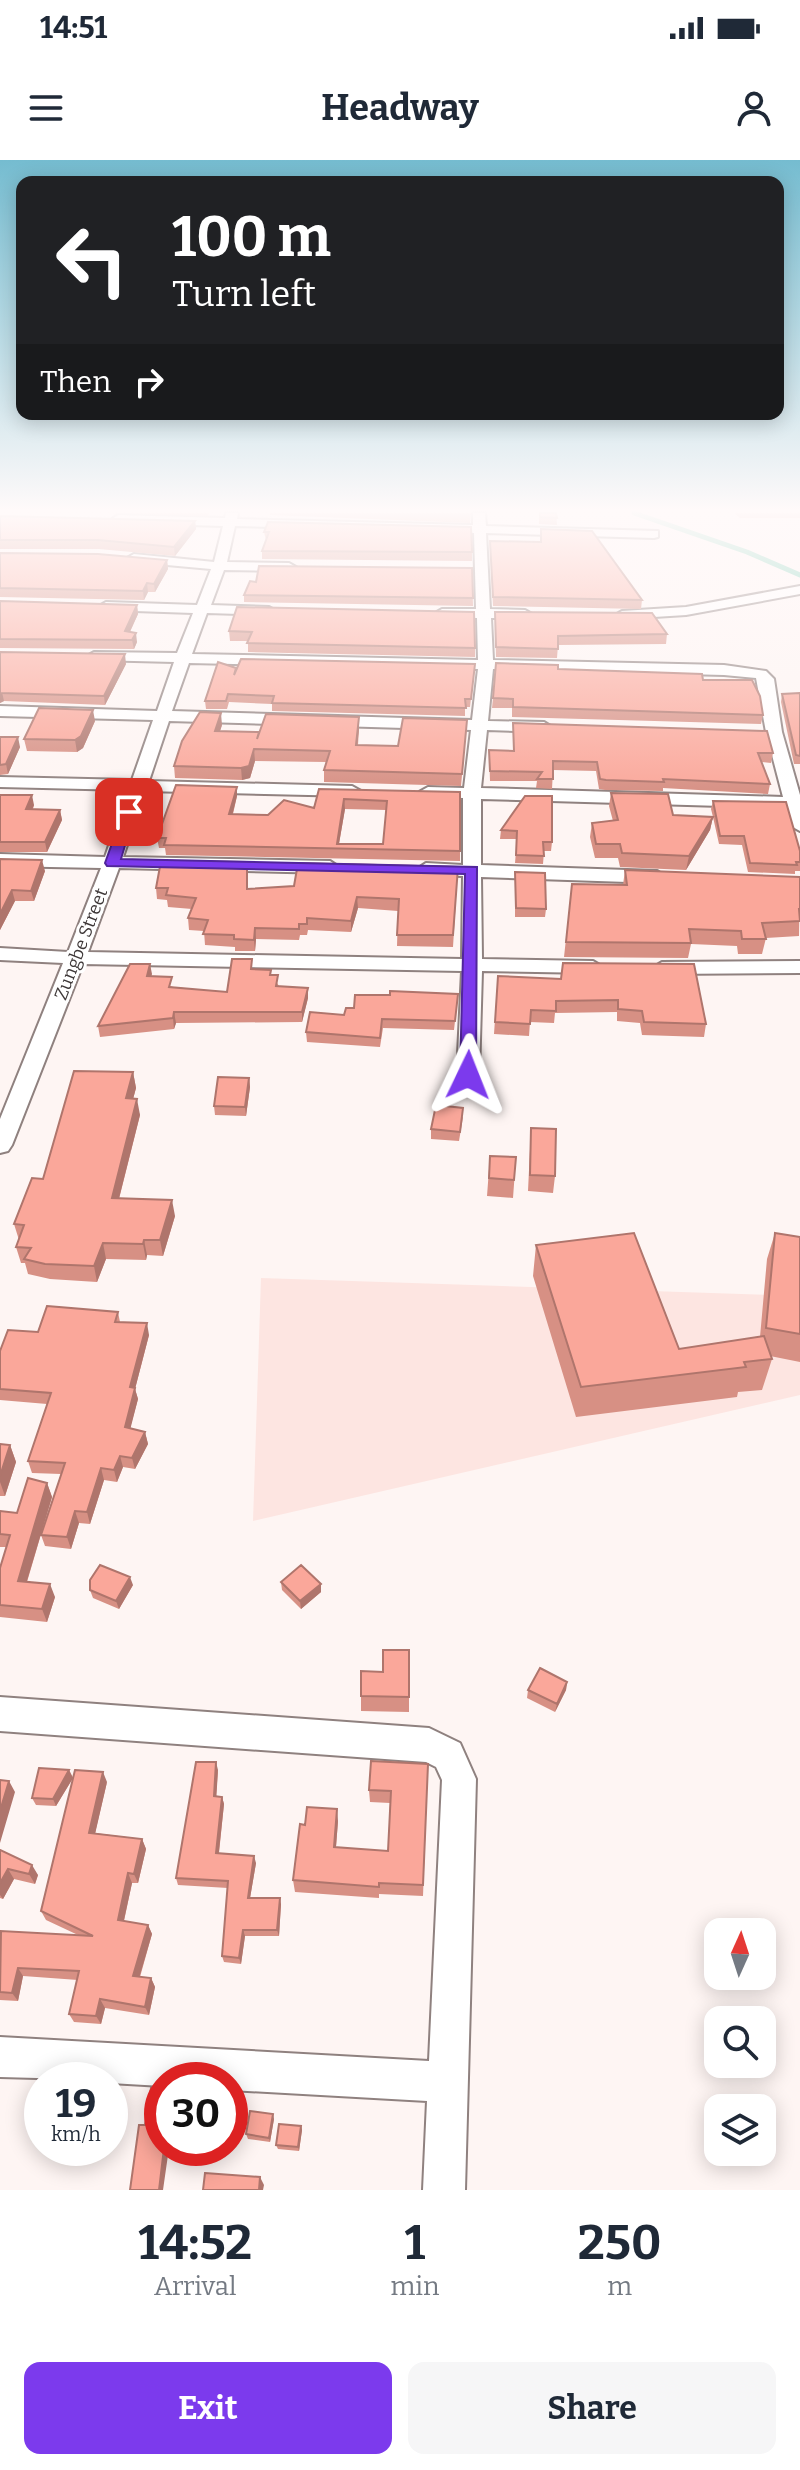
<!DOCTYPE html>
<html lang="en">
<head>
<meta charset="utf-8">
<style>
	body { margin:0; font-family:Bitter,serif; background:#f6f6f7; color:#1f2937; height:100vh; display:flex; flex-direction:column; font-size:30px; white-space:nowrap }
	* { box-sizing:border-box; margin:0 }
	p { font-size:26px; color:#747a83 }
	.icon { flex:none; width:44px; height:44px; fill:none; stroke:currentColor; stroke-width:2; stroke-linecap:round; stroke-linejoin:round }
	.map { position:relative; height:2030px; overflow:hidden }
	.panel { display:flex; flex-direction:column; background:#fff; flex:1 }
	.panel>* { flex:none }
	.banner { position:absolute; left:16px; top:16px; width:768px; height:244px; border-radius:16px; box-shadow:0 4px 20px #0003; background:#202124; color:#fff; overflow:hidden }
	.needle { width:52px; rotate:3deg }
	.fabs { position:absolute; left:704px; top:1758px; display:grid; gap:16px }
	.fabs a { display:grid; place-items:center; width:72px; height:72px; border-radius:16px; background:#fff; box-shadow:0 4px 20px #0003; font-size:40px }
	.speed { position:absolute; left:24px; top:1902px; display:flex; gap:16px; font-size:40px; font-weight:700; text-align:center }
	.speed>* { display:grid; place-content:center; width:104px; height:104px; border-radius:50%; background:#fff; box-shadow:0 4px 20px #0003; line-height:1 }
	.speed small { font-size:20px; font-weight:400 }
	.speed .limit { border:12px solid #d22; background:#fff; color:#111 }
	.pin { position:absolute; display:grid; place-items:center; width:68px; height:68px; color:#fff; margin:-34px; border-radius:16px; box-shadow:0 4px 12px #0006 }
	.me { position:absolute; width:88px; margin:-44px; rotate:2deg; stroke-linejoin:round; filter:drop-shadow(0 0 6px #0008) }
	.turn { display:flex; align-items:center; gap:28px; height:168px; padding:0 24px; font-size:36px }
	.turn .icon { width:104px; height:104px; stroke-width:2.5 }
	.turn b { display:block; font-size:56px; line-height:68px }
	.then { display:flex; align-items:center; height:76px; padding:0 24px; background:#0003; gap:16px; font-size:30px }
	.eta { display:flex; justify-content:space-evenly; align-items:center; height:136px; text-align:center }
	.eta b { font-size:48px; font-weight:700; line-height:56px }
	.primary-button { display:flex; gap:16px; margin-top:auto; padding:16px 24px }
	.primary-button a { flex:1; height:92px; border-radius:16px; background:#7c3aed; color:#fff; font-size:32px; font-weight:700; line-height:92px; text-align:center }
	.primary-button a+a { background:#f6f6f7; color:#1f2937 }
	.status { display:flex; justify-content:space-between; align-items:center; height:56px; padding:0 40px; background:#fff; direction:ltr }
	.status svg { height:22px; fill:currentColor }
	header { display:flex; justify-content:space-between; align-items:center; height:104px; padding:0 24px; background:#fff; font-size:36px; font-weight:700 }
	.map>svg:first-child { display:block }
	.built { fill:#fde5e1 }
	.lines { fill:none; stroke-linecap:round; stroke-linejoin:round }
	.stream { stroke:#69c9ac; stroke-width:5 }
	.minor-casing { stroke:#8f817f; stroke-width:4 }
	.minor { fill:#fff; fill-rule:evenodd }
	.wall { fill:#d79084; fill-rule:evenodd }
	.shaded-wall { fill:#af756c }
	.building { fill:#faa79a; stroke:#af756c; stroke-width:2; fill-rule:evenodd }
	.route { fill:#7c3aed; stroke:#51269a; stroke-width:2 }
	.labels { text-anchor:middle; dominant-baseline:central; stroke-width:6; stroke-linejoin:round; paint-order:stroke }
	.far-street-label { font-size:18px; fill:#3e3838; stroke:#fff }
</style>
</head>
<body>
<div class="status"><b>14:51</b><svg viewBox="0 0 49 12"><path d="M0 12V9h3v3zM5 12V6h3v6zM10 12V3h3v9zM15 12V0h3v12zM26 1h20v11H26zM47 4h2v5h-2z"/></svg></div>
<header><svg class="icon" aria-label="menu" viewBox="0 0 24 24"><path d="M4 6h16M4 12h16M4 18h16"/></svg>Headway<svg class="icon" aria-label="person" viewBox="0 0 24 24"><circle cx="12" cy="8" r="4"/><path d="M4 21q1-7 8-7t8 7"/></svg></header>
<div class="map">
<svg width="800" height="2030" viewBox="0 0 800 2030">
	<rect width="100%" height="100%" fill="#fef5f3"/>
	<!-- built -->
	<path class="built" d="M261,1118L800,1136V1235L253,1361Z"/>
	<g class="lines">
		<!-- stream -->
		<path class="stream" d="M634,353L747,392L800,415"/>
		<defs>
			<path id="minor" d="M226,353H238L237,359L473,365V353H485L486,366L658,371V377L654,378L486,373L490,449L525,450L532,454L525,458H491L493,500L724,505L766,511L774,519L782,572L800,635V671L791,666L786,648L481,639V705L657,711L666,717L657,723L481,717L482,799L593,801L603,807L593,813L482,811L479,915L476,920H460L457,915L462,811L83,804L12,985L8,991L0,993V959L63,803L0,800V788L68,792L101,708L0,706V694L105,697L128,630L0,627V617L132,620L153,560L0,556V546L157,551L174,502L94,500L87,496L94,492L177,493L193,453L106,450L99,446L106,442L197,445L211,409L134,402L127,398L134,394L214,402L223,366L118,363L112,359L118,355L225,358ZM235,366L474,373L476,449H442L435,453L442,457L477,458L478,500L192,494L207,453L269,455L276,451L269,447L211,445L224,410L289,411L296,407L289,403L227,402ZM189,503L478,509L472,560L172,551ZM493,509L724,515L756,518L766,572L783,637L481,628L487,570L544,572L552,567L544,562L488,561ZM169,561L471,570L464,628L428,627L419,632L428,637L463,638V705L426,703L417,709L426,715L463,716L462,799L88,792L119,708L330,713L339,707L330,701L123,697L145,631L352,636L361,631L352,626L149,621Z
				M800,426V434L686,455L622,459L615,455L622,451L686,447Z
				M800,801V813L662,814L652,808L662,802Z
				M0,1537L429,1568L460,1583L476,1619L465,2030H423L427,1941L230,1930V1920H162V1926L110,1923V1920L0,1917V1877L429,1901L442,1620L436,1607L426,1602L0,1571Z"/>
		</defs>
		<!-- minor casing -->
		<use href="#minor" class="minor-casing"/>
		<!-- minor -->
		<use href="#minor" class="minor"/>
	</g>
	<!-- wall -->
	<path class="wall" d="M103,353H209L207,356Z
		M270,353H471L470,363L270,355Z
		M539,353H556L557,365L539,364Z
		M734,353H800V358H740Z
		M0,356L195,361L196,369L175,396L99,389H0Z
		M541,369L642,440L641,449L493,446L490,381L540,382Z
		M264,372L472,392V401L262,399V391L266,380Z
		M0,393L167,400L168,409L155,432H148L144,440L0,437Z
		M472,408L473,446L244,442V435Z
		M0,441L137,445L138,454L130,472L137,482L134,489L0,488Z
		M237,447L475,488V497L248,492V481H230L229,471Z
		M495,452L667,474L666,484L558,485L557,498L496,497Z
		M0,492L126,504L105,545L4,541L0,543Z
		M475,504L470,547H465V556L272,551V544L229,542L227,549H206L205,541L236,508Z
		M558,509L703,520L763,555L761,564L512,557V548H492L493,538Z
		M800,533V604H794L781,542L782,534Z
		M467,560L461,626L324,622V610L326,602L255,601L250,618L242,620L175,618L174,606L222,565L220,571L259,572L359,569L358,585L398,586Z
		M95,561L83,588L77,592L27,591L24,579Z
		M513,563L773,593L771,603L762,602L770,624L768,634L663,628V631L605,630L599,629L596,611L553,610L552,629L536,628L537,621H490L489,590L513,591Z
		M0,577L20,587L8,614L0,615Z
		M319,629L460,632V701L166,695L165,688H159L157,678L237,636L233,654L268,655L314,648ZM345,649L386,650L383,684H339Z
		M611,633L673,655L713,657L711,649L713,641L800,691V711H795V714L748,712L742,685L719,684L713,657L710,670L686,710L620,707L618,698H595L590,677L592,663L613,661L609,646Z
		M0,635L34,645L33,649L60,650L62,660L47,692H0Z
		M525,636L552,682L551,691H544L543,704L515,703L517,679H500L501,670Z
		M0,699L45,711L34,741H15L0,770Z
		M247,702L248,729L294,726L458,707L453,787L397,786L398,751L358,748L351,772L308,770L307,775H300L299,780L256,779L255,791H235V787L205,785L204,771L189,770L188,758L192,749L168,747L167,740L157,739L156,728Z
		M625,710L800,717L799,776L766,778L762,794H738L737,786L691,784L688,798L564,797L572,724L623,725Z
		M515,712L546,749L545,757H515Z
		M150,804L151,817L173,827L227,832L253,809L272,815L279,826L308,838L302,862L176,863L174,869L100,877L98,866Z
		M498,816L561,819L706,864L704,877L642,875L640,863L617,861V852L555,853L554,863L530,862L529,876L494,874Z
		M457,843L454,870L383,868L380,887L307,882L306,872L344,855L354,848Z
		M133,912L136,928L133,939L140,955L119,1039L175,1056L163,1096L147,1095L146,1100L106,1099L97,1122L50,1119L28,1114L25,1103H21L16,1087L19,1080L14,1064L43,1019Z
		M249,918L250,927L246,956L215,955L214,946Z
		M463,957L459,981L431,979V969Z
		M531,968L555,1016L553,1033L528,1031Z
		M490,996L516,997L513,1038L487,1036Z
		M775,1073L800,1077V1202L770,1196L772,1199L762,1230L738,1232L737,1237L576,1257L533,1116L536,1085L679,1189L760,1177L767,1099Z
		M118,1152L120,1162L149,1175L135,1229L138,1239L130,1268L145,1272L148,1284L135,1309L123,1307L117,1322L104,1320L90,1364L79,1363L71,1389L45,1386L41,1375L61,1314L32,1313L28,1301L47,1244L0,1240V1191L38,1172Z
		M0,1284L10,1285L16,1302L5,1336H0Z
		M47,1323L52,1337L27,1422L55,1437L47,1462L0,1457V1408L6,1387H0V1351L17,1353Z
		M281,1422L321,1432L301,1449L282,1430Z
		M133,1425L119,1449L93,1438L90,1430Z
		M409,1490V1552L361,1551V1536L383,1512Z
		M567,1522L566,1530L555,1552L527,1538L528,1530Z
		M428,1604L423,1736L379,1734V1738L295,1732L293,1720L338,1661L336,1687L388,1691L390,1643L370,1642L369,1630Z
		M69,1610L73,1618L56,1646L36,1645L32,1638Z
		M218,1610L216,1636L222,1637L224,1644L219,1693L256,1703L250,1738L281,1744L279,1776H245L241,1804L224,1802L222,1796L228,1728L178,1725L176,1718Z
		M107,1622L95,1673L142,1679L146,1689L138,1723H132L124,1761L148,1765L152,1774L140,1817L151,1818L155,1827L149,1855L105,1848L101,1864L74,1862L69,1854L78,1820L23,1816L18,1841L0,1840V1774L78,1775L46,1760L41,1751Z
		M0,1690L38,1715L35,1724L14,1719L3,1739L0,1738Z
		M274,1959L270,1982L248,1979L246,1974Z
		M301,1966L302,1970L299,1991L278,1989L276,1985Z"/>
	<!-- shaded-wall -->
	<path class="shaded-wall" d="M195,361L196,369L175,396L174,387Z
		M167,400L168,409L155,432L154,424Z
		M147,423L148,432L144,440L143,431Z
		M137,445L138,454L126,480L125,471Z
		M136,473L137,482L134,489L132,480Z
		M125,494L126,504L105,545L104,536Z
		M2,532L4,541L0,543V533Z
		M93,550L95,561L83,588L77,592L75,580Z
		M221,553L222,565L216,583L215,571Z
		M359,557V569L356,597V585Z
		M18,577L20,587L8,614L6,604Z
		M254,589L255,601L250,618L242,620L241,608Z
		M237,627V636L230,664L229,654Z
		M32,635L34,645L28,659L26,649Z
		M344,639L345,649L338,689L337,684Z
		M60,650L62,660L47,692L45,682Z
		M713,657L710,670L686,710L689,696Z
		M42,700L45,711L34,741L31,731Z
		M12,730L15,741L0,770V754Z
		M357,737L358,748L351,772V761Z
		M255,768L256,779L255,791L254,780Z
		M150,804L152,814L149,827L147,816Z
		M308,828V838L302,862V852Z
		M174,852L176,863L174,869L173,858Z
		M133,912L136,928L129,954L126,938Z
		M249,918L250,927L246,956L245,947Z
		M137,939L140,955L115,1054L112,1038Z
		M172,1040L175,1056L163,1096L160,1080Z
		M144,1080L147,1095L146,1100L143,1084Z
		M103,1083L106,1099L97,1122L94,1106Z
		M147,1163L149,1175L135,1229L138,1239L128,1278L125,1267L130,1227Z
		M145,1272L148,1284L135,1309L132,1298Z
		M10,1285L16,1302L5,1336L0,1322V1316Z
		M120,1296L123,1307L117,1322L114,1310Z
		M101,1308L104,1320L90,1364L87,1352Z
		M47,1323L52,1337L23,1434L18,1421Z
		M75,1351L79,1363L71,1389L67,1377Z
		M130,1417L133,1425L119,1449L116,1441Z
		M50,1424L55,1437L47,1462L42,1449Z
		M321,1424V1432L301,1449L300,1441Z
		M567,1522L566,1530L555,1552L557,1544Z
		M216,1602L218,1610L216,1643L214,1636Z
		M69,1610L73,1618L56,1646L53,1639Z
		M103,1612L107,1622L93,1683L89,1673Z
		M9,1621L15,1632L0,1683V1651Z
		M222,1637L224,1644L218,1700L216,1693Z
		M337,1649L338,1661L335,1699L334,1687Z
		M142,1679L146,1689L138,1723L134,1714Z
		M254,1696L256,1703L249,1744L248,1738Z
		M32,1705L38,1715L35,1724L29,1714Z
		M8,1709L14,1719L3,1739L0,1735V1723Z
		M128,1713L132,1723L122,1769L118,1760Z
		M280,1738L281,1744L279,1776L277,1770Z
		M148,1765L152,1774L137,1825L133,1816Z
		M243,1770L245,1776L241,1804L239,1798Z
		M18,1808L23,1816L18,1841L12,1833Z
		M151,1818L155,1827L149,1855L145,1847Z
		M100,1839L105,1848L101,1864L96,1856Z
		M273,1954L274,1959L270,1982L269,1978Z
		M301,1966L302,1970L299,1991L298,1987Z
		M164,1988H169L163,2030H159Z
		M260,2017L264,2025L263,2030H259Z"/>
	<!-- building -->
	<path class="building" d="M540,353H556L557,358L540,357Z
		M0,356L195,361L174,387L98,380H0Z
		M268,362L471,367L472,392L262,391L269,372H264Z
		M541,369L592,371L642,440L493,437L490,381L541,382Z
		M0,393L98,394L167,400L154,424L147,423L143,431L0,428Z
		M259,406L472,408L473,438L244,435L250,421L256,422Z
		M0,441L137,445L125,471L136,473L132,480L0,479Z
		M237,447L474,452L475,488L247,483L252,472L229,471Z
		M495,452L652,453L667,474L558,476V489L496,487Z
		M0,492L125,494L104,536L0,533Z
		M241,499L475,504L471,539H465L466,548L272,543L274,536L228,534L226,541H205L218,502L236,508L234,515Z
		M496,503L558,505V509L702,514L703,520H752L760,536L763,555L513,547V539L493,538Z
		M800,533V596L796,595L782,534Z
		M39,548L93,550L81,576L75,580L24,579Z
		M200,552L221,553L215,571L259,572L257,579L266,554L359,557L356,585L398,586L403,558L467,560L462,614L324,610L330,591L254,589L249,606L241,608L174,606L182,581Z
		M513,563L767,571L773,593H758L770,624L663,619L664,622L606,620L600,619L597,602L553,601V619H537L542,612L490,611L489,590L514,591Z
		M0,577H18L6,604L0,605Z
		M176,625L237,627L229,654L268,655L284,640L314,648L319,629L460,632V691L164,685L166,678H157ZM344,639L387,641L383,684H337Z
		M611,633L668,634L673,655L713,657L689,696L622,693L620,684H596L592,663L618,660Z
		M0,635H32L26,649L60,650L45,682H0Z
		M525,636H552V682H543L544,696L516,695L517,671L501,670Z
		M713,641L786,642L800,691V702H796L797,705L750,703L744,676H720Z
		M0,699L42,700L31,731L12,730L0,754Z
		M161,701L247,702V729L294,726L298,703L458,707L453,775H397L399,739L357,737L351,761L307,758V764H299V769L255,768L254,780L234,779V775L203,774L208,760L188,758L196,738L166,735L168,728H156Z
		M625,710L800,717V749H799L800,761L762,763L766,779H742L741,771L689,769L691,783L566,782L572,724L627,725Z
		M515,712L545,713L546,749L516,748Z
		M232,799H252L251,809L271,810L270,815H278L276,826L308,828L302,852H174L173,858L98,866L130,804H150L147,816L172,817L169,827L227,832Z
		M563,803L694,804L706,864L644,862L642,851L618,849V840L556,841V851L531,850L530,864L495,862L498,816L561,819Z
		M390,831L458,834L455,861L382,859L380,878L306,872L310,852L344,855L346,848H354L355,835H390Z
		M74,911L133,912L126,938L137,939L112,1038L172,1040L160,1080H144L143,1084L103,1083L94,1106L45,1104L24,1099L31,1088L16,1087L24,1065L14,1064L32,1018L43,1019Z
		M218,917L249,918L245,947L214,946Z
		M436,945L463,948L460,972L431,969Z
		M531,968L556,969L555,1016L530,1015Z
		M490,996L516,997L514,1020L489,1018Z
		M634,1073L679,1189L764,1176L772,1199L744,1202L746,1207L581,1227L536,1085Z
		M775,1073L800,1077V1174L766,1168Z
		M47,1146L118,1152L115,1162L147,1163L130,1227L135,1228L125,1267L145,1272L132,1298L120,1296L114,1310L101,1308L87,1352L75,1351L67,1377L41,1375L65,1303L28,1301L51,1233L0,1229V1191L8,1170L38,1172Z
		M0,1284L10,1285L0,1316Z
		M28,1318L47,1323L18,1421L50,1424L42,1449L0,1445V1408L10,1375L0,1374V1351L17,1353Z
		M100,1405L130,1417L116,1441L90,1430V1420Z
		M301,1405L321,1424L300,1441L281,1422Z
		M383,1490H409V1537L361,1536V1511L383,1512Z
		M540,1508L567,1522L557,1544L528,1530Z
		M371,1601L428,1604L423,1725L379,1723V1727L293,1720L300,1664L305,1665L307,1647L337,1649L334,1687L388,1691L391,1631L369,1630Z
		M196,1602H216L214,1636L222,1637L216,1693L254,1696L248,1738H280L277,1770H243L239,1798L222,1796L228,1721L176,1718Z
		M39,1608L69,1610L53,1639L32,1638Z
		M75,1610L103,1612L89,1673L142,1679L134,1714L128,1713L118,1760L148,1765L133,1816L151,1818L145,1847L100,1839L96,1856L69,1854L79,1811L18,1808L12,1833L0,1832L1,1771L93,1776L41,1751Z
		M0,1620L9,1621L0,1651Z
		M0,1690L32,1705L29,1714L8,1709L0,1723Z
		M151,1928L162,1929V1988H164L159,2030H130L139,1965H145Z
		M250,1951L273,1954L269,1978L246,1974Z
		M279,1964L301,1966L298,1987L276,1985Z
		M205,2013L260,2017L259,2030H203Z"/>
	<!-- sky -->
	<linearGradient id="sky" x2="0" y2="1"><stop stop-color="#75bcd0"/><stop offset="0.55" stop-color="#fffafa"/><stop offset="1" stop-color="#fffafa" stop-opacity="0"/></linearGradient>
	<rect width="800" height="637" fill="url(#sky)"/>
	<!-- route -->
	<path class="route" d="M124,650L135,652L121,699L477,707L476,915L474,919H462L460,915L465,714L107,706L105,703Z"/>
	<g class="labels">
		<!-- far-street labels -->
		<g class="far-street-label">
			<text transform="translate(81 784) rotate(-69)">Zungbe Street</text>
		</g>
	</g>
</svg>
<div class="fabs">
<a><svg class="needle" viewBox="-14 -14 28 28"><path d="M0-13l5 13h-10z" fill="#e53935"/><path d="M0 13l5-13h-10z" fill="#747a83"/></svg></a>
<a><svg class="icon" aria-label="search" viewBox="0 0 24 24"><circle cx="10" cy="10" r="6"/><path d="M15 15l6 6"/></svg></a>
<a><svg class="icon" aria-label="layers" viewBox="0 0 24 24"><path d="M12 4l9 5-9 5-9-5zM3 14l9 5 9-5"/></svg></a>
</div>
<div class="speed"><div>19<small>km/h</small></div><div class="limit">30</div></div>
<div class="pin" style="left:129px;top:652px;background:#d93025"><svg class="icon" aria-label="arrive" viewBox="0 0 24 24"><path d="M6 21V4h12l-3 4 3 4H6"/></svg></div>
<svg class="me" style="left:468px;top:915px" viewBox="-20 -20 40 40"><path d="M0-17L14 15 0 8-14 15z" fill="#7c3aed" stroke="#fff" stroke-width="4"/></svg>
<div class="banner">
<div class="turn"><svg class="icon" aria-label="left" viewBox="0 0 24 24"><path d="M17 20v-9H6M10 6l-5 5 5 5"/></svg><div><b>100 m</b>Turn left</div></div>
<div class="then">Then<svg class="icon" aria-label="right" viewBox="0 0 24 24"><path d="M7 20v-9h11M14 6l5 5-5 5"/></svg></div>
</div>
</div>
<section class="panel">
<div class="eta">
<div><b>14:52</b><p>Arrival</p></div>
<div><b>1</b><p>min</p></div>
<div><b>250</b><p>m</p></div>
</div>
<div class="primary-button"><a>Exit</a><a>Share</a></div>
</section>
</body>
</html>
